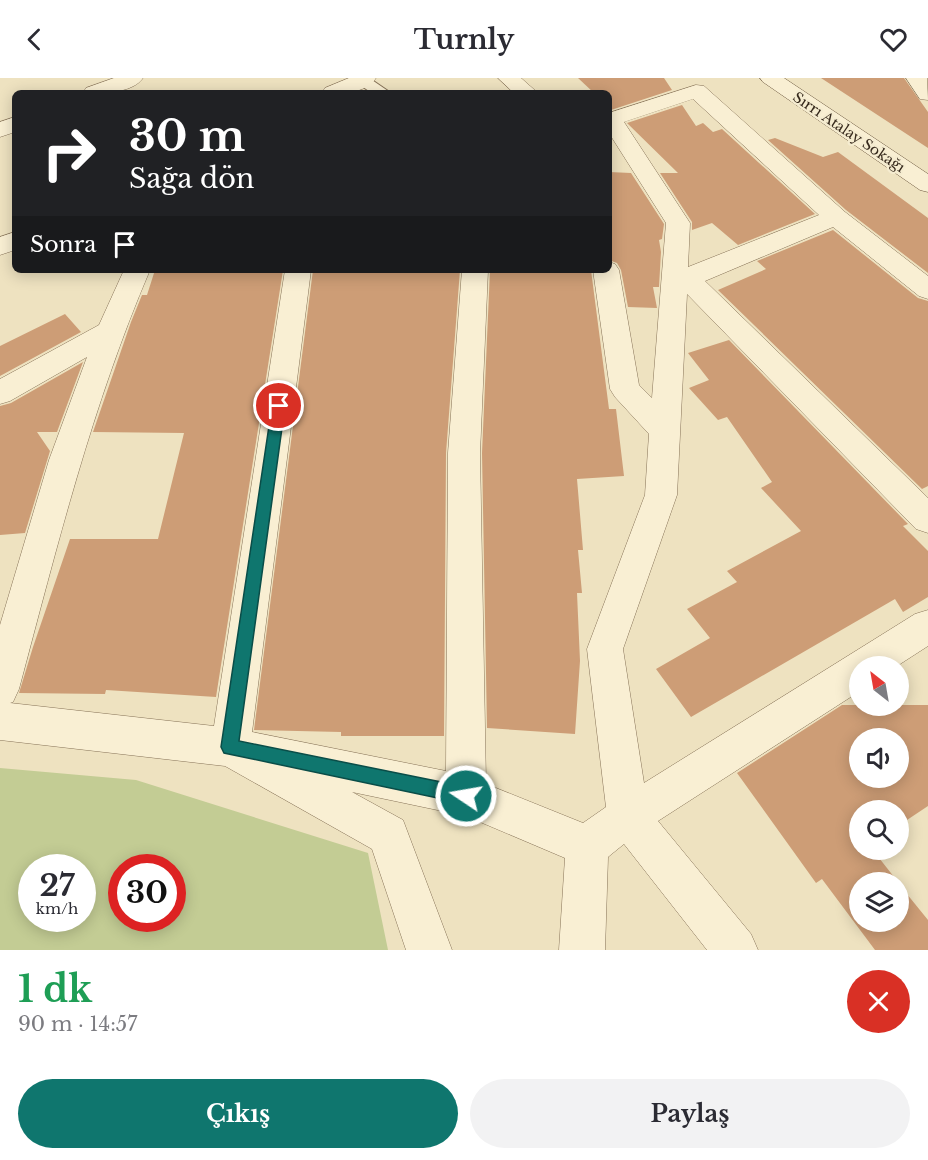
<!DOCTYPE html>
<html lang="tr">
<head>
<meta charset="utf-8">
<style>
	body { margin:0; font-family:"Libre Baskerville",serif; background:#f2f2f3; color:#2b2b33; height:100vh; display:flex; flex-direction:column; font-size:22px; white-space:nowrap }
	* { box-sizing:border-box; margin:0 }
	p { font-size:20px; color:#7c7c81 }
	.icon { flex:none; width:33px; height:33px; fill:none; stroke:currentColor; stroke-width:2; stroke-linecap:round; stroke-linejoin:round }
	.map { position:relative; height:872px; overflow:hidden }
	.sheet { display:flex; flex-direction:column; background:#fff; flex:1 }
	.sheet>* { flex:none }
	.top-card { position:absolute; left:12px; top:12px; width:600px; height:183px; border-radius:9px; box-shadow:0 3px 15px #0003; background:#202124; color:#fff; overflow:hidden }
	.needle { width:39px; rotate:329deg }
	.fabs { position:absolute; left:849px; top:578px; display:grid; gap:12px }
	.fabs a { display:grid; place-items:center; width:60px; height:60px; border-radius:50%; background:#fff; box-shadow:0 3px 15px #0003; font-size:30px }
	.speed { position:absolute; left:18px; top:776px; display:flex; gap:12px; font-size:30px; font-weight:700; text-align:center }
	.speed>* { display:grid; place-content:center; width:78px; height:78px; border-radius:50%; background:#fff; box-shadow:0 3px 15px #0003; line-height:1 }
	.speed small { font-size:15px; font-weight:400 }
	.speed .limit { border:9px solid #d22; background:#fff; color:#111 }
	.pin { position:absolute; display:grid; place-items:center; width:51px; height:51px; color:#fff; margin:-26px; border:3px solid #fff; border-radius:50%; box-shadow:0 2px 6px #0007 }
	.me { position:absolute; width:66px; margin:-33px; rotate:282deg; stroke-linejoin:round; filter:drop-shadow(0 0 4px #0008) }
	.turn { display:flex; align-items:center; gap:21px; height:126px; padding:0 18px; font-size:27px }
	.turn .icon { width:78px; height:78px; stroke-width:2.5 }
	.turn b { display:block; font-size:42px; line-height:51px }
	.then { display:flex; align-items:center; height:57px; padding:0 18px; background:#0003; gap:12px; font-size:22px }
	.round { display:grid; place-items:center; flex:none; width:63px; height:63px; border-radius:32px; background:#f2f2f3 }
	.summary { display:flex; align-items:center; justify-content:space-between; height:102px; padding:0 18px }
	h1 { font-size:36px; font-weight:800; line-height:45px; color:#1e9e55 }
	.primary-button { display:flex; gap:12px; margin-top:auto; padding:12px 18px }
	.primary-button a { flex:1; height:69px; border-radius:36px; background:#0f766e; color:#fff; font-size:24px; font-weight:800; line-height:69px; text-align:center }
	.primary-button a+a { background:#f2f2f3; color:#2b2b33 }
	header { display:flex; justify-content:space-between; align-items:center; height:78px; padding:0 18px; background:#fff; font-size:27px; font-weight:800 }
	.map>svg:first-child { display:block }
	.green { fill:#c3cc94; fill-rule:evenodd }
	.building { fill:#cd9d76; fill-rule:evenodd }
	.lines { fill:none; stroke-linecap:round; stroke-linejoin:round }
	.lane-casing { stroke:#877358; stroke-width:2 }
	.street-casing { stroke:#877358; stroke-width:1 }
	.secondary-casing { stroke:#69543b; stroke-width:1 }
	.lane { fill:#f9efd3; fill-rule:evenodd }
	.street { fill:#f9efd3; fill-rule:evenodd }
	.secondary { fill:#f9efd3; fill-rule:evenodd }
	.route { fill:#0f766e; stroke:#0a4d48; stroke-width:1.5 }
	.labels { text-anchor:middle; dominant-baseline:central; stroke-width:4.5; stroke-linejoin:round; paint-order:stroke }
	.far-street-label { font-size:14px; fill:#372a1d; stroke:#f5ecd0 }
</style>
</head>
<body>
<header><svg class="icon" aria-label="back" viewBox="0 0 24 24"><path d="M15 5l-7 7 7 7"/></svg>Turnly<svg class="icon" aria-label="heart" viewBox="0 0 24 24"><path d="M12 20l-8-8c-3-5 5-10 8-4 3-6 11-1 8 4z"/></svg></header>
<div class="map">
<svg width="928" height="872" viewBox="0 0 928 872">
	<rect width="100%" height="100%" fill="#eee2c0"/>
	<!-- green -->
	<path class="green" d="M0,690L136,702L368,775L388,872H0ZM32,789H82V840H32ZM122,789H172V840H122Z"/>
	<!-- building -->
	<path class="building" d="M578,0H664L672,12L611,32L609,30V15H594Z
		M821,0H904L928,34V70Z
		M682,27L696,48L703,45L713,54L722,51L815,136L738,167L712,145L692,152V144L660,95H678L627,45Z
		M775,60L823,79L838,74L928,140V195L846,132L768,62Z
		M609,94L631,95L664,146L662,161L659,162L661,174L659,209H653L657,230L628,229L621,192L617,185L609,182Z
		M833,152L918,220L928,223V408L922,411L718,212L766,191L757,183Z
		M155,192H283L216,619L106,612L105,616L19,615L33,569L70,461H158L184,355L93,354L131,244L142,217H147Z
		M313,192H460L446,375L444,658H341V654L254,652Z
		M490,192H591L609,331H616L624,398L577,401L583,472H578L582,515H577L580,583L575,656L487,650L482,375Z
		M65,236L81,254L0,298V268Z
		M729,262L908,446L903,448L928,473V519L903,534L895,521L691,639L656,591L710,560L687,531L737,504L727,493L801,453L761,410L772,404L727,339L718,342L689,310L709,302L688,275Z
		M83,284L57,354H37L50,373L25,455L0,457V328L11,325Z
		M842,627H928V728L898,748V732H860V771H872L898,804H860V843H898V805L928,842V872H875L822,801L816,805L737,695ZM860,660H898V699H860Z"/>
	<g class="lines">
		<defs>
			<path id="lane" d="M356,0H369L391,15H372L357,5Z"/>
			<path id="street" d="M114,0H143C132,16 101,15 83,15L86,10Z
				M349,0H376C365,17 340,15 322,15L325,10Z
				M498,0H521L538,15H514Z
				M906,0H927L928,22L920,21Z
				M696,7L704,8L845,134L928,198V221L919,218L833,149L705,203L928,420V455L916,451L687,216L677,417L623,571L644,705L915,536L928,532V568L897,588H860V613L658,743L751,856L758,872H707L624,766L608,779L605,872H559L565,780L466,738L352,714L403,742L452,872H406L372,771L225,688L0,662V547L49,382L87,279L10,323L0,326V301L99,247L124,192H150C92,327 57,469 19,611L13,624L10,625L214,648L285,192H311L252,654L446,693L448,375L462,192H488L480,375L486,706L583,745L606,729L587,571L645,417L649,356L615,319L610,311L593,192H609V184L615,186L619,192L639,307L652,320L666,145L609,55V35ZM693,21L819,137L688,189L690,145L624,44Z
				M15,39V54L0,59V44Z
				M15,154V172L0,177V159Z"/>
			<path id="secondary" d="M760,0H784L928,96V114L920,112L763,4Z"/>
		</defs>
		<!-- lane casing -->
		<use href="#lane" class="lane-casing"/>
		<!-- street casing -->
		<use href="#street" class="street-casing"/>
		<!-- secondary casing -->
		<use href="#secondary" class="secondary-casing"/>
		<!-- lane -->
		<use href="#lane" class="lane"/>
		<!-- street -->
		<use href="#street" class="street"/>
		<!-- secondary -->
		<use href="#secondary" class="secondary"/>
	</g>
	<!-- route -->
	<path class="route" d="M279,324L285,328L239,663L466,709L472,712L474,718L472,724L466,726L224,675L221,669L272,328Z"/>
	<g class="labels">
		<!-- far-street labels -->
		<g class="far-street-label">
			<text transform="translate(849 54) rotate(34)">Sırrı Atalay Sokağı</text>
		</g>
	</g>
</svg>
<div class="fabs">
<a><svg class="needle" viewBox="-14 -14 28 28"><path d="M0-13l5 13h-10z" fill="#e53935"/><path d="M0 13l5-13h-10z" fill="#7c7c81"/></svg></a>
<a><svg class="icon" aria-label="sound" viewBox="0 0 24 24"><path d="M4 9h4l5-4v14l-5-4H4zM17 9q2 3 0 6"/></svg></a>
<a><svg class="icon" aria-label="search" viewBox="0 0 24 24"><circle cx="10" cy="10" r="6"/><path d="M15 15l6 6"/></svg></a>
<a><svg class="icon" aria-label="layers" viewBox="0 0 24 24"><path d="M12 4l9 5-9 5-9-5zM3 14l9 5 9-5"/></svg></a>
</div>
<div class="speed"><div>27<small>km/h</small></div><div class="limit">30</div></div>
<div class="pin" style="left:279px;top:328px;background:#d93025"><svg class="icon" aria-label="arrive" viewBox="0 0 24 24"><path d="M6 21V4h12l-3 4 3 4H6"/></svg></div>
<svg class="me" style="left:466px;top:718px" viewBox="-20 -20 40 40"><circle r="17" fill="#0f766e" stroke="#fff" stroke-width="3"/><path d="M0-11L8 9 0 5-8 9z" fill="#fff"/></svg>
<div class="top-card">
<div class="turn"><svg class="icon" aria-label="right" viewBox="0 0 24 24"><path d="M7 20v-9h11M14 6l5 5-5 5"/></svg><div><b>30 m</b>Sağa dön</div></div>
<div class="then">Sonra<svg class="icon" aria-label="arrive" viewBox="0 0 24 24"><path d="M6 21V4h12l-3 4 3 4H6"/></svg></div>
</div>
</div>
<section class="sheet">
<div class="summary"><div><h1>1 dk</h1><p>90 m · 14:57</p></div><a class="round" style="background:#d93025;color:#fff"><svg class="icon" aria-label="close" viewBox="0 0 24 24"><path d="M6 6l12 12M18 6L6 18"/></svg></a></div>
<div class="primary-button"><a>Çıkış</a><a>Paylaş</a></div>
</section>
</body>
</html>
